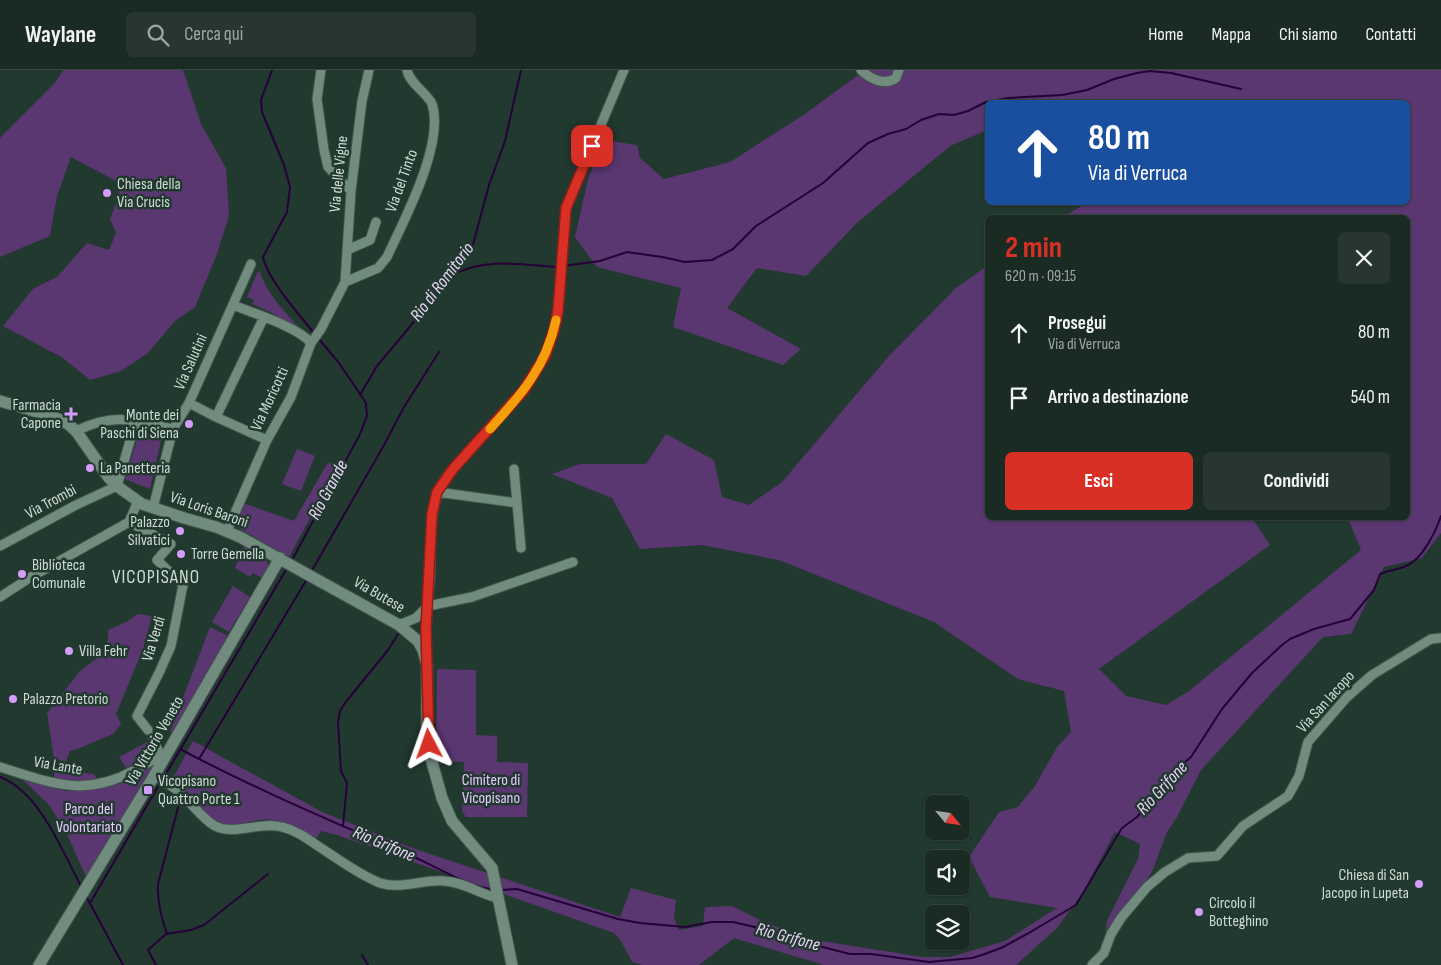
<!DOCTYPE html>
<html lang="it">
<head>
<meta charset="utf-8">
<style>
	body { margin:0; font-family:"Sofia Sans Condensed",sans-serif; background:#273730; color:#f1f3f6; height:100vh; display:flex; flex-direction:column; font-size:19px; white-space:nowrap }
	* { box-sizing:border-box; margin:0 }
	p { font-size:16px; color:#9fa7a6 }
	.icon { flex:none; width:28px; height:28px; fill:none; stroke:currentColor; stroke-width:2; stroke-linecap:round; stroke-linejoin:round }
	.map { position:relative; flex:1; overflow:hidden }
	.drawer { position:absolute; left:985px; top:145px; width:425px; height:305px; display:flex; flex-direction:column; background:#1a2b23; border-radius:8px; box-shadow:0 1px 4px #0004,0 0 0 1px #384741 }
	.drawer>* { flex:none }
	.top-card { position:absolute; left:985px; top:30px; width:425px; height:105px; border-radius:8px; box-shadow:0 1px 4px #0004,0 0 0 1px #384741; background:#1a4fa0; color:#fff; overflow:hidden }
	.needle { width:32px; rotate:119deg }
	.buttons { position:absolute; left:925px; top:725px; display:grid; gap:10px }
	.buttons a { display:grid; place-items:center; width:45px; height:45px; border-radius:8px; background:#1a2b23; box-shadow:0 1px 4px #0004,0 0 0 1px #384741; font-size:25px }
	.pin { position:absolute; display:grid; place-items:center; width:42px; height:42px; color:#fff; margin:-21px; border-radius:10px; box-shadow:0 2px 8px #0006 }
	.me { position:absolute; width:55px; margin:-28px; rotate:356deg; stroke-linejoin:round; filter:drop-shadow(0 0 4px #0008) }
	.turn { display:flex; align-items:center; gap:18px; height:105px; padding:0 20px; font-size:22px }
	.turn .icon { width:65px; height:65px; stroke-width:2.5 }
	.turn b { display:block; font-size:35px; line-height:42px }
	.round { display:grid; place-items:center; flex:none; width:52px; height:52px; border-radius:8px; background:#273730 }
	.summary { display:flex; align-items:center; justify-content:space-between; height:85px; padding:0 20px }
	h1 { font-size:30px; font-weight:700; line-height:38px; color:#d93025 }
	.button { display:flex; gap:10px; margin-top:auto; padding:10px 20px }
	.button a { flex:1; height:58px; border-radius:8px; background:#d93025; color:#fff; font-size:20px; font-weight:700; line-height:58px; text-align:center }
	.button a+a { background:#273730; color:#f1f3f6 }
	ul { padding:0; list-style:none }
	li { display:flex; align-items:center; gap:15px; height:65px; padding:0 20px }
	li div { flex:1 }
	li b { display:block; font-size:19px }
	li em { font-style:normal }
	header { display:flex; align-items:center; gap:30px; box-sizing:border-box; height:70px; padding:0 25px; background:#1a2b23; border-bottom:1px solid #384741 }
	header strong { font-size:24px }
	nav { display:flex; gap:28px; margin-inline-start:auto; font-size:18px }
	.search { width:350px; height:45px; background:#273730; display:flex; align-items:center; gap:12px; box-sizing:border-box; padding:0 18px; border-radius:8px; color:#9fa7a6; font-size:19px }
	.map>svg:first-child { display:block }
	.green { fill:#5a3771 }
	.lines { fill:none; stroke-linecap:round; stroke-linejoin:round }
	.stream { stroke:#260039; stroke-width:2 }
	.street-casing { stroke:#41554c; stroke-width:11 }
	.secondary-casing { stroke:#41554c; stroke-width:13 }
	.street { stroke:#728b7f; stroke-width:9 }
	.secondary { stroke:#728b7f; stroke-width:11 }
	.route-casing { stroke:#8d1f18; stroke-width:12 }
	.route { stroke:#d93025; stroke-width:9 }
	.slow { stroke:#f59e0b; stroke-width:9 }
	.poi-dot { fill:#d49cfb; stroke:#22392f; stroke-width:2 }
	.labels { text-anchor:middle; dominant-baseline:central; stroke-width:5; stroke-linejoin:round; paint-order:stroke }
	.street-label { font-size:16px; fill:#cedcd5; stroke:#22392f }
	.poi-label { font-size:16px; fill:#cedcd5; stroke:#22392f; text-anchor:start }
	.park-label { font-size:16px; fill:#e7c8ff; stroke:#22392f }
	.water-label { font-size:18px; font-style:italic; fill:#e9d4f8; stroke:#22392f }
	.quarter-label { font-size:19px; letter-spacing:1px; fill:#cedcd5; stroke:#22392f }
</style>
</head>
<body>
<header>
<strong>Waylane</strong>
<div class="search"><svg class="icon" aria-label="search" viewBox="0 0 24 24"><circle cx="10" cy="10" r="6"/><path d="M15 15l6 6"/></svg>Cerca qui</div>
<nav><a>Home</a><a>Mappa</a><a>Chi siamo</a><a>Contatti</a></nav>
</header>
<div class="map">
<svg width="1441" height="895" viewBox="0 0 1441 895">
	<rect width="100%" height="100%" fill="#22392f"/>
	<!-- green -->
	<path class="green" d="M63,0H183L201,54L226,98L229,146L217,184L195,237L175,251L148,283L121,301L90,310L63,288L3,256L33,219L57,207L87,173L109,180L116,163L110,149L119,126L118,112L71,87L57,126L50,166L0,187V68L55,13Z
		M865,0H1441V463L1422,488L1384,497L1351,564L1323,567L1201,700L1177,747L1167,762L1152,802L1137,824L1105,861L1107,851L1138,789L1140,774L1115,762L1082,824L1057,858L1016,895H824L734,868L699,895H642L632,892L621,871L614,863L337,765L321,761L316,769C299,758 280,747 259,750C247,752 233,758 221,753C206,747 184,721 172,710L193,671L322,742L418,780L620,847L631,818L676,830L674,848L679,860L703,856L705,837L732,836L764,852L809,869L922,887H950L1005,871L1057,838L990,827L969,787L999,742L1018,737L1035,716L1057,677L1071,662L1064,621L1018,609L934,552L779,490L702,475L640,479L612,428L552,404L580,394H646L666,364L714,390L722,427L749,435L782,412L888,287L956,218L987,196L988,448H1252L1270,475L1099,599L1126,626L1166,635L1189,621L1361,480L1348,448H1408V148L1063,147L1088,132H1408V32H988L987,60L950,76L858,152L806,206L757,198L727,238L801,279L783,295L673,257L681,218L597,197L575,167L588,109L603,70L637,75L640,88L664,109L730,92L802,46Z
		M260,201C267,225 285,241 301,260L272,243L252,234L254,230L247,227L257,203Z
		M140,360L162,366L150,419L125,409Z
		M297,379L315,386L301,421L282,414Z
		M330,393L338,396L289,487L235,456L243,433L294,451L327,394Z
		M244,476C256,482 267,484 269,499L264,509L253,503L250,507L235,498Z
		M233,516L250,527L229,562L212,552Z
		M138,544L152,546L143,579L116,644L121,654L113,664L80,678L70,681L66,692L54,689L47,643L81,600L104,583L108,568V560L126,552Z
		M210,557L228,566L174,663L170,662Z
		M437,599L476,600V665L497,666V692L528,693L527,747H466L462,741L464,692L436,691Z
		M151,670L153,680L149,685L126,698L119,687Z
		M158,691L86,807L67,764L50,736L22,709L66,721L93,719L117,714L133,708Z
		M54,699L94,704L98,710L79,712L54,708Z"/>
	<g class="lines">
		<!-- stream -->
		<path class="stream" d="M272,0L261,30L262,42L284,95L290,117L287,142L263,187C267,208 299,245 314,263
			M563,196L600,191L627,182L662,187L685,192L712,190L733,179L756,156L823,113L868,73L888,64L906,59L921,50L939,44L954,45L968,41L986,32L1008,28L1062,25L1087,20L1114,9L1137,3L1150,1L1171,3L1241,19
			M453,205C485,187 523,195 558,197
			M360,325L377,296L453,205L472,178L489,115L505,71L521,0
			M292,490L360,364L367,346L366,333L339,293L318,268
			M311,502L383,377L404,337L439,282
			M180,679C255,719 334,752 412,786C433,795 470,818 492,819
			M199,689L307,509
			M0,707C40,722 63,783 82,818
			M164,707L287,498
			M343,756L347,713L341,701L338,652L340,641L345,633L388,580L400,561
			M502,820L517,819L618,849L640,853L685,857L712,852H733L763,859L803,872L850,884H871L929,892L972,888L982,885L1001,878L1027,864L1076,835L1122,758L1137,747L1177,699L1191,687L1222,639L1252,603L1282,575L1290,569L1314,559L1350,549L1374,520L1380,504C1389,500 1397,500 1406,496C1422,490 1436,461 1441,446
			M86,826L123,895
			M90,833L160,713
			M167,864C161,847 157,832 158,814L180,730
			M362,885L368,895
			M156,895L148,880L166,864L191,860L204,855L268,804"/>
		<defs>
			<path id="street" d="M321,0L317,29L324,80L328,97L351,121
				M861,0C870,9 885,16 896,8L899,0
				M347,180L370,170L376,152
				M345,212L378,198L387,187C404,150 445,74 432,34C428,24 409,13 407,0
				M233,235C253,243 298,257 311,273
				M189,333L216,347L267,370
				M216,347L264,247
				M76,361C114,342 134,350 173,359
				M514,399L521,478
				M437,422L517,433
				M153,438L173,359L189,333L251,194
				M129,452L171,474L157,490L183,515L171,576L159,603L137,646L148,660
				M129,452L138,431
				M227,461L267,370L291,327L311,273L321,259L345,212L351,121L362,31L369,0
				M0,476L76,435L117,416L136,350
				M0,527L31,507L129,452
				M428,536L472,527L573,492
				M399,555L416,548L428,536
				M426,584C425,558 428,533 430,508C432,473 427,437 446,407L524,320L545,286L554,260L558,241L566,138L624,0
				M153,668L158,680L159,686
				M0,697C51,713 85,728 135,700C143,695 151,692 159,686L163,689
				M154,706C162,711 172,715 179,722C190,731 202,749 215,756C235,766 260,751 282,757C295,760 305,767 315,774C335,787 359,805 380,813C401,820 423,809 444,811C464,812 479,824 498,828
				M1092,895L1104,883L1111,864L1121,848L1147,817L1165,802L1188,788L1217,786L1243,756L1288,726L1299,706L1308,672L1347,627L1372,605L1431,569L1441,568"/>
			<path id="secondary" d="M0,331L54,347L68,354L76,361L109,408L121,419L142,434L184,448L216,457L240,467L399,555L418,571L423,580L427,595V662L430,685L442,728L452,751L492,798L512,895
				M39,895L154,706L280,488"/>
		</defs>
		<!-- street casing -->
		<use href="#street" class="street-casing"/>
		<!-- secondary casing -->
		<use href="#secondary" class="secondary-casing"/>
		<!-- street -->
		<use href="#street" class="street"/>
		<!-- secondary -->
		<use href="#secondary" class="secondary"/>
	</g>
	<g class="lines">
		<defs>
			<path id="route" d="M429,674L426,558L432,444L437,422L453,399L524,320L545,286L554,260L558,241L566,138L592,76"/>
		</defs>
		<!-- route casing -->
		<use href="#route" class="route-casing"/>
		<!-- route -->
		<use href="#route" class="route"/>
		<!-- slow -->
		<path class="slow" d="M490,359C521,325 546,297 556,250"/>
	</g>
	<!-- markers -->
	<g class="poi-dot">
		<circle cx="107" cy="123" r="5"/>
		<path d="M68.5 336.5h5v5h5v5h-5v5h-5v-5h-5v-5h5z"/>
		<circle cx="189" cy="354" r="5"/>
		<circle cx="90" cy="398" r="5"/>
		<circle cx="180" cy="461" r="5"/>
		<circle cx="181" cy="484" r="5"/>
		<circle cx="22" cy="504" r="5"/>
		<circle cx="69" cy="581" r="5"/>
		<circle cx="13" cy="629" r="5"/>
		<rect x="143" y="715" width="10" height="10" rx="2.5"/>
		<circle cx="1419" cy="814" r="5"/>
		<circle cx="1199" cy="842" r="5"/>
	</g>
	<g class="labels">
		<!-- street labels -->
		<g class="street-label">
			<text transform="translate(339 104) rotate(-84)">Via delle Vigne</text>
			<text transform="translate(402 111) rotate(-70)">Via del Tinto</text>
			<text transform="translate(191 292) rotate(-66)">Via Salutini</text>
			<text transform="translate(270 329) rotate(-65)">Via Moricotti</text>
			<text transform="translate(51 432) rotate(-28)">Via Trombi</text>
			<text transform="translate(209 440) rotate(19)">Via Loris Baroni</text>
			<text transform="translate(379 525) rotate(30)">Via Butese</text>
			<text transform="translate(154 569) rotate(-73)">Via Verdi</text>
			<text transform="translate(1326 632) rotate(-48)">Via San Iacopo</text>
			<text transform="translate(155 671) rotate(-60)">Via Vittorio Veneto</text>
			<text transform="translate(58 696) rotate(10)">Via Lante</text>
		</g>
		<!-- poi labels -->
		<g class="poi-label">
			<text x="117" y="114">Chiesa della<tspan x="117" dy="18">Via Crucis</tspan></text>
			<text x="61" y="335" text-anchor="end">Farmacia<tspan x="61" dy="18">Capone</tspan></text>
			<text x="179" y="345" text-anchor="end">Monte dei<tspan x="179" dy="18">Paschi di Siena</tspan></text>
			<text x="100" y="398">La Panetteria</text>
			<text x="170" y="452" text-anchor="end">Palazzo<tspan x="170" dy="18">Silvatici</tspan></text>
			<text x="191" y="484">Torre Gemella</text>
			<text x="32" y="495">Biblioteca<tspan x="32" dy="18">Comunale</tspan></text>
			<text x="79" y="581">Villa Fehr</text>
			<text x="23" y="629">Palazzo Pretorio</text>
			<text x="158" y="711">Vicopisano<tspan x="158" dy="18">Quattro Porte 1</tspan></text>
			<text x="1409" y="805" text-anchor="end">Chiesa di San<tspan x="1409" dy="18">Jacopo in Lupeta</tspan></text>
			<text x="1209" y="833">Circolo il<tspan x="1209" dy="18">Botteghino</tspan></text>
		</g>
		<!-- park labels -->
		<g class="park-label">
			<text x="491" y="710">Cimitero di<tspan x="491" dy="18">Vicopisano</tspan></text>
			<text x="89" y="739">Parco del<tspan x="89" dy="18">Volontariato</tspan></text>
		</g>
		<!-- water labels -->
		<g class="water-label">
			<text transform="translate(442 212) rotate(-53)">Rio di Romitorio</text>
			<text transform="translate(328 420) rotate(-62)">Rio Grande</text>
			<text transform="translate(1162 718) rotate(-47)">Rio Grifone</text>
			<text transform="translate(384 774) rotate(23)">Rio Grifone</text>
			<text transform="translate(788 867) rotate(15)">Rio Grifone</text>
		</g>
		<!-- quarter labels -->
		<g class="quarter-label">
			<text x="156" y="507">VICOPISANO</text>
		</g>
	</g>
</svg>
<div class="buttons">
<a><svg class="needle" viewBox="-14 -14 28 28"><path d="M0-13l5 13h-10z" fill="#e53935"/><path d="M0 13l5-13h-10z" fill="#9fa7a6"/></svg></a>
<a><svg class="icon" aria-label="sound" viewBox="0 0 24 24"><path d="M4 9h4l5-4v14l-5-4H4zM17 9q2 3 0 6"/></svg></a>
<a><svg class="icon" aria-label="layers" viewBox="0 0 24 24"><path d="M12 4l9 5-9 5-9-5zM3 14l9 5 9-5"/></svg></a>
</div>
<div class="pin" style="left:592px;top:76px;background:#d93025"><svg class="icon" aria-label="arrive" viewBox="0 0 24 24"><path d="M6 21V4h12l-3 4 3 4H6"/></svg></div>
<svg class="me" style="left:429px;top:674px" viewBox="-20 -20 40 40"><path d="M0-17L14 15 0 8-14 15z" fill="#d93025" stroke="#fff" stroke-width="4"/></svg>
<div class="top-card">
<div class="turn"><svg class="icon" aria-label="ahead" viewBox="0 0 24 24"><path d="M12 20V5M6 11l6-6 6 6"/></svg><div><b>80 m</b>Via di Verruca</div></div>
</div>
<section class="drawer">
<div class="summary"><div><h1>2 min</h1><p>620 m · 09:15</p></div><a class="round"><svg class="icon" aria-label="close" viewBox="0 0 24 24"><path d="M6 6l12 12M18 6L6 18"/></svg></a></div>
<ul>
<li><svg class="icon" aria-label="ahead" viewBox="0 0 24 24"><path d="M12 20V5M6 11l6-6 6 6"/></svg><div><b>Prosegui</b><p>Via di Verruca</p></div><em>80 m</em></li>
<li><svg class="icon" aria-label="arrive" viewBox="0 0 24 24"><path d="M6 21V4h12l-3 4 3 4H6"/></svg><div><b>Arrivo a destinazione</b></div><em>540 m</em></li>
</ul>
<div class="button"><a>Esci</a><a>Condividi</a></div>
</section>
</div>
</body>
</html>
